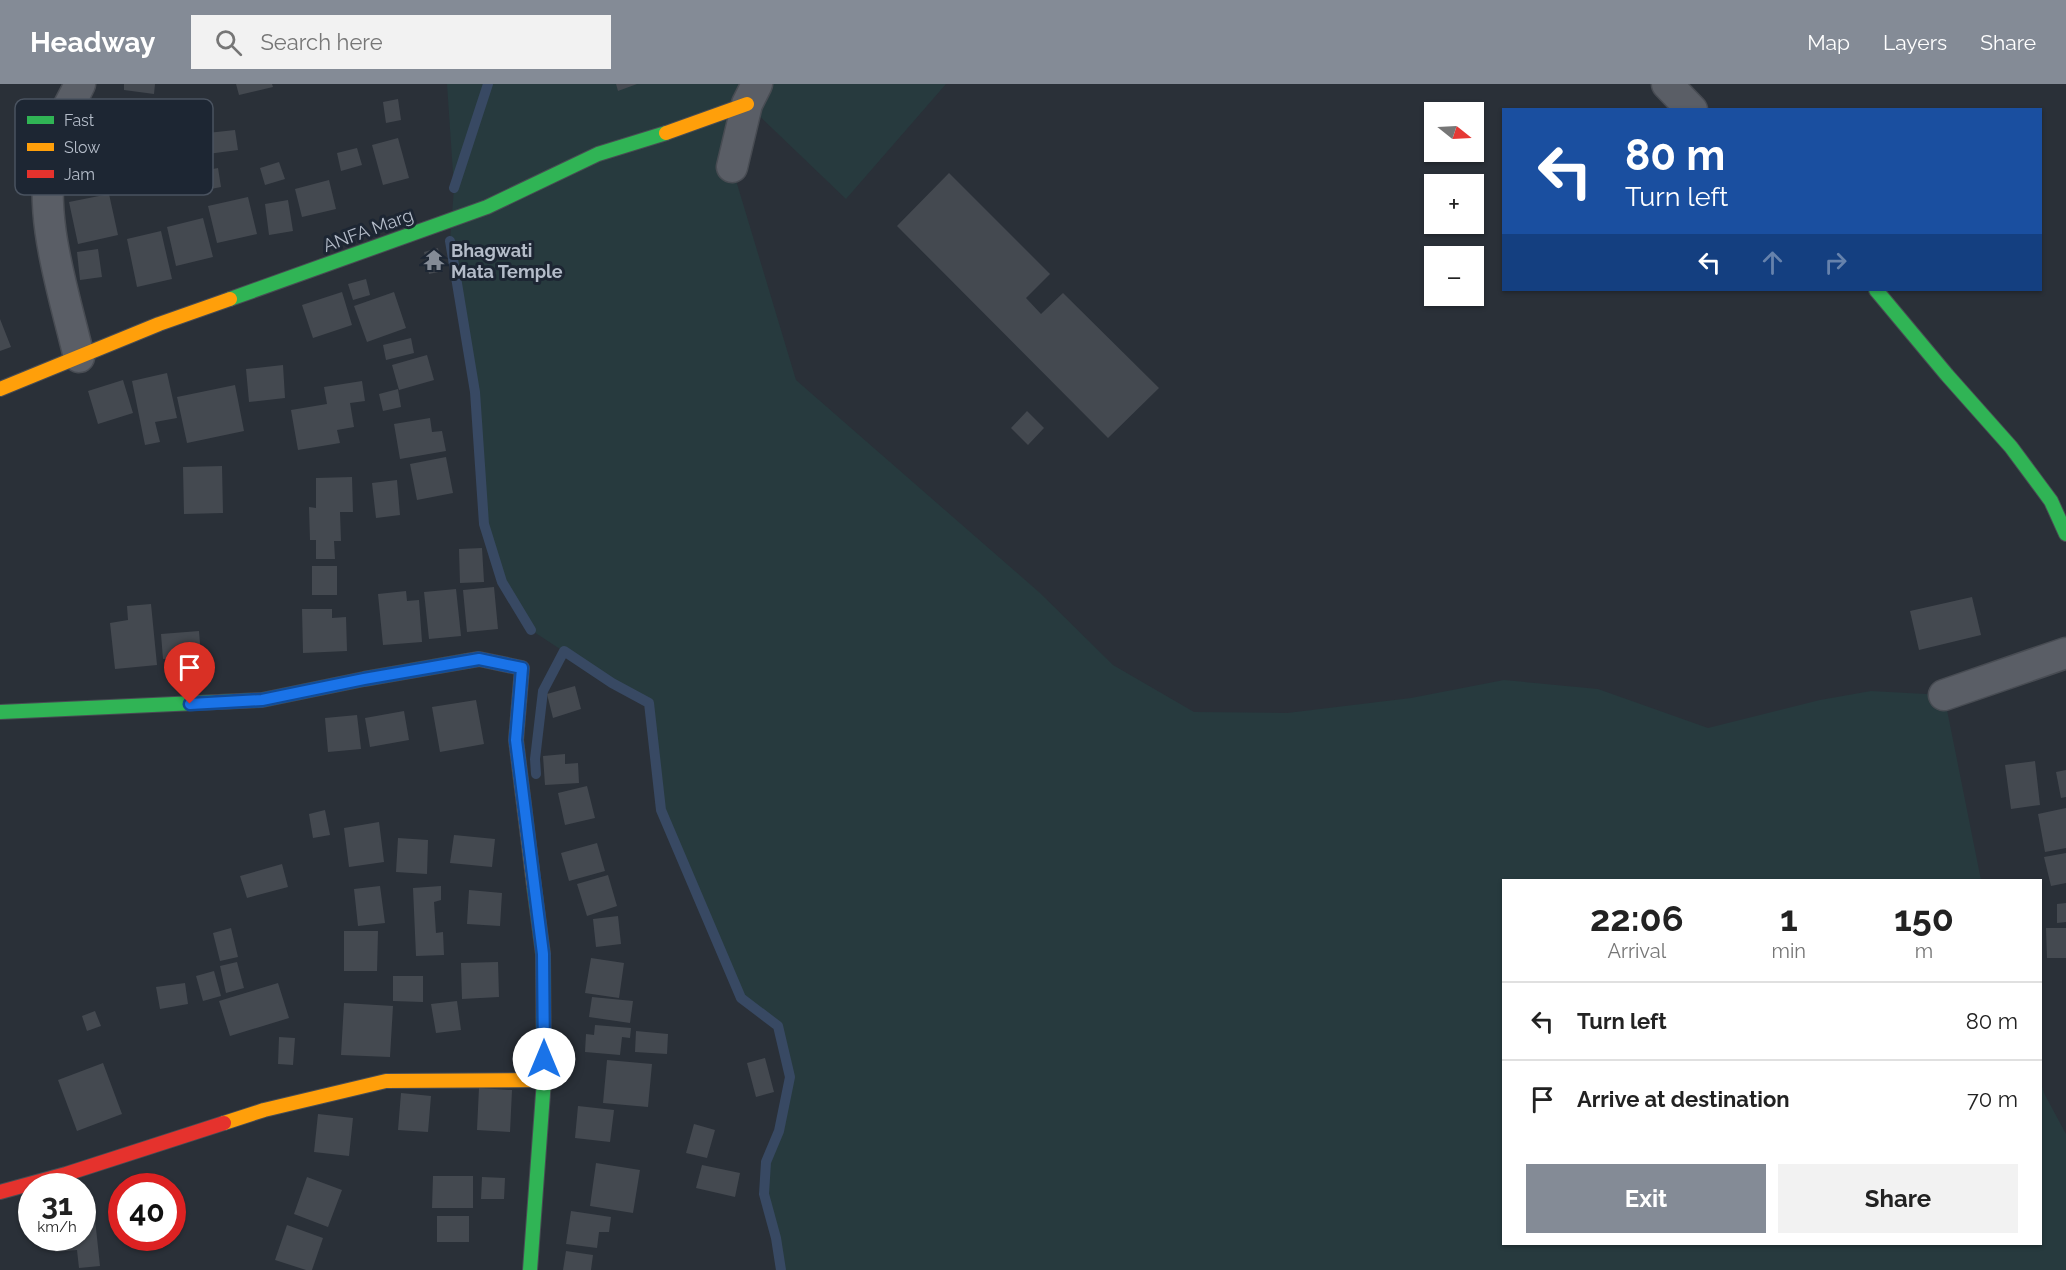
<!DOCTYPE html>
<html lang="en">
<head>
<meta charset="utf-8">
<style>
	body { margin:0; font-family:Raleway,sans-serif; background:#f2f2f2; color:#222; height:100vh; display:flex; flex-direction:column; font-size:22px; white-space:nowrap }
	* { box-sizing:border-box; margin:0 }
	p { font-size:20px; color:#767676 }
	.icon { flex:none; width:33px; height:33px; fill:none; stroke:currentColor; stroke-width:2; stroke-linecap:round; stroke-linejoin:round }
	.map { position:relative; flex:1; overflow:hidden }
	.panel { position:absolute; left:1502px; top:795px; width:540px; height:366px; display:flex; flex-direction:column; background:#fff; border-radius:0px; box-shadow:0 2px 4px #0004 }
	.panel>* { flex:none }
	.top-card { position:absolute; left:1502px; top:24px; width:540px; height:183px; border-radius:0px; box-shadow:0 2px 4px #0004; background:#1a4fa0; color:#fff; overflow:hidden }
	.needle { width:39px; rotate:108deg }
	.tools { position:absolute; left:1424px; top:18px; display:grid; gap:12px }
	.tools a { display:grid; place-items:center; width:60px; height:60px; border-radius:0px; background:#fff; box-shadow:0 2px 4px #0004; font-size:30px }
	.speed { position:absolute; left:18px; top:1089px; display:flex; gap:12px; font-size:30px; font-weight:700; text-align:center }
	.speed>* { display:grid; place-content:center; width:78px; height:78px; border-radius:50%; background:#fff; box-shadow:0 2px 4px #0004; line-height:1 }
	.speed small { font-size:15px; font-weight:400 }
	.speed .limit { border:9px solid #d22; background:#fff; color:#111 }
	.pin { position:absolute; display:grid; place-items:center; width:51px; height:51px; color:#fff; margin:-62px -26px; border-radius:50% 50% 50% 0; rotate:-45deg; box-shadow:0 0 6px #0007 }
	.pin .icon { rotate:45deg }
	.me { position:absolute; width:66px; margin:-33px; rotate:0deg; stroke-linejoin:round; filter:drop-shadow(0 0 4px #0008) }
	.turn { display:flex; align-items:center; gap:21px; height:126px; padding:0 24px; font-size:27px }
	.turn .icon { width:78px; height:78px; stroke-width:2.5 }
	.turn b { display:block; font-size:42px; line-height:51px }
	.lanes { display:flex; align-items:center; height:57px; padding:0 24px; background:#0003; justify-content:center; gap:30px; direction:ltr }
	.lanes .off { opacity:.35 }
	.eta { display:flex; justify-content:space-evenly; align-items:center; height:102px; text-align:center }
	.eta b { font-size:36px; font-weight:700; line-height:42px }
	.cta { display:flex; gap:12px; margin-top:auto; padding:12px 24px }
	.cta a { flex:1; height:69px; border-radius:0px; background:#848b96; color:#fff; font-size:24px; font-weight:700; line-height:69px; text-align:center }
	.cta a+a { background:#f2f2f2; color:#222 }
	ul { padding:0; list-style:none }
	li { display:flex; align-items:center; gap:18px; height:78px; padding:0 24px; border-top:2px solid #e0e0e0 }
	li div { flex:1 }
	li b { display:block; font-size:22px }
	li em { font-style:normal }
	header { display:flex; align-items:center; gap:36px; box-sizing:border-box; height:84px; padding:0 30px; background:#848b96; color:#fff }
	header strong { font-size:28px }
	nav { display:flex; gap:33px; margin-inline-start:auto; font-size:21px }
	.search { width:420px; height:54px; background:#f2f2f2; display:flex; align-items:center; gap:15px; box-sizing:border-box; padding:0 21px; border-radius:0px; color:#767676; font-size:22px }
	.map>svg:first-child { display:block }
	.green { fill:#273a3e }
	.lines { fill:none; stroke-linecap:round; stroke-linejoin:round }
	.stream { stroke:#384963; stroke-width:10 }
	.building { fill:#444950 }
	.street-casing { stroke:#484c53; stroke-width:33 }
	.fast-casing { stroke:#484c53; stroke-width:16 }
	.slow-casing { stroke:#484c53; stroke-width:16 }
	.jam-casing { stroke:#484c53; stroke-width:16 }
	.street { stroke:#5a5e66; stroke-width:30 }
	.fast { stroke:#30b455; stroke-width:14 }
	.slow { stroke:#ff9f0a; stroke-width:14 }
	.jam { stroke:#e5322d; stroke-width:14 }
	.route-casing { stroke:#114b97; stroke-width:15 }
	.route { stroke:#1a73e8; stroke-width:10 }
	.labels { text-anchor:middle; dominant-baseline:central; stroke-width:6; stroke-linejoin:round; paint-order:stroke }
	.street-label { font-size:18px; fill:#b4bcc9; stroke:#1d2633 }
	.poi-label { font-size:18px; font-weight:bold; fill:#b4bcc9; stroke:#1d2633; text-anchor:start }
	.key { fill:#1d2633; stroke:#4a5360; stroke-width:1.5 }
	.key-label { font-size:16px; fill:#b4bcc9 }
</style>
</head>
<body>
<header>
<strong>Headway</strong>
<div class="search"><svg class="icon" aria-label="search" viewBox="0 0 24 24"><circle cx="10" cy="10" r="6"/><path d="M15 15l6 6"/></svg>Search here</div>
<nav><a>Map</a><a>Layers</a><a>Share</a></nav>
</header>
<div class="map">
<svg width="2066" height="1186" viewBox="0 0 2066 1186">
	<rect width="100%" height="100%" fill="#2a3038"/>
	<!-- green -->
	<path class="green" d="M447,0H946L846,115L748,21L732,83L796,296L1040,509L1113,581L1194,628L1287,629L1411,614L1504,596L1598,605L1708,644L1820,616L1871,607L1944,611L1981,796H1503V1160H2040V997L2045,1011L2066,1050V1186H781L776,1154L764,1110L766,1078L779,1047L790,993L778,942L741,914L661,726L649,619L612,599L531,546L502,498L484,440L475,307L450,157L454,104Z"/>
	<g class="lines">
		<!-- stream -->
		<path class="stream" d="M454,104L488,0
			M450,157L475,308L484,440L502,498L531,546
			M536,690L535,675L543,607L564,567L612,599L649,619L661,726L741,914L778,942L790,993L779,1047L766,1078L764,1110L776,1154L781,1186"/>
	</g>
	<!-- building -->
	<path class="building" d="M124,0H155L154,10L124,6Z
		M236,0H272L273,3L239,11Z
		M616,0H637L618,7Z
		M398,15L401,36L386,39L383,18Z
		M235,46L238,66L200,71L198,50Z
		M398,54L409,94L383,101L372,61Z
		M357,64L362,81L341,87L337,69Z
		M279,78L285,95L265,101L260,84Z
		M218,84L221,103L206,106L202,87Z
		M949,89L1050,190L1026,214L1041,230L1063,209L1159,304L1108,354L897,142Z
		M329,96L336,125L302,133L295,105Z
		M109,110L118,151L78,160L69,118Z
		M248,113L257,150L217,159L208,122Z
		M288,116L293,147L269,151L265,120Z
		M203,134L213,173L176,182L167,143Z
		M161,147L172,195L137,203L127,155Z
		M438,164L443,187L429,190L424,168Z
		M98,165L102,193L80,196L77,168Z
		M366,195L370,211L353,216L348,200Z
		M342,208L352,241L313,254L302,221Z
		M394,208L406,244L367,258L354,222Z
		M0,235L11,263L0,267Z
		M411,254L414,269L386,276L383,261Z
		M427,271L434,296L399,306L392,281Z
		M283,281L285,314L249,318L246,285Z
		M167,289L177,334L155,338L160,358L145,361L132,297Z
		M123,296L133,329L98,340L88,307Z
		M362,297L365,317L350,319L354,343L337,346L340,359L298,366L291,326L327,320L324,303Z
		M235,301L244,347L187,359L177,313Z
		M398,305L401,323L383,327L379,310Z
		M1027,327L1044,344L1028,361L1011,344Z
		M430,334L432,348L442,347L446,367L400,375L394,340Z
		M446,373L453,409L417,416L410,380Z
		M222,382L223,429L184,430L183,383Z
		M352,393L353,428H340L341,457H334L335,475H316V456H310L309,423L316,424V394Z
		M397,396L400,431L376,434L372,399Z
		M482,464L484,498L460,499L459,465Z
		M312,482H337V511H312Z
		M494,503L498,545L467,548L463,506Z
		M456,505L461,552L429,555L424,508Z
		M406,507L407,517L419,516L422,558L383,561L378,510Z
		M1972,513L1981,551L1919,566L1910,527Z
		M151,520L157,581L115,585L110,539L128,536L127,522Z
		M302,525H332V534L346,533L347,567L303,569Z
		M199,547L201,572L163,575L161,550Z
		M575,602L581,625L553,634L547,610Z
		M476,616L484,660L440,668L432,623Z
		M404,627L409,656L370,663L365,634Z
		M357,631L361,665L328,668L325,634Z
		M565,670V680L578,679L579,699L545,701L543,672Z
		M2035,677L2040,721L2011,725L2005,681Z
		M2066,686V713L2061,714L2056,688Z
		M587,702L595,734L565,741L558,709Z
		M2066,724V764L2045,768L2038,730Z
		M325,726L330,751L313,754L309,730Z
		M379,738L384,778L349,783L344,744Z
		M454,751L495,755L492,783L450,779Z
		M398,754L428,756L427,790L396,788Z
		M597,759L605,787L569,797L561,769Z
		M2066,769V799L2051,802L2044,773Z
		M282,780L288,803L247,814L240,792Z
		M608,791L617,822L587,832L577,800Z
		M380,802L385,839L358,842L354,805Z
		M441,802V816L434,818L436,849L443,848L444,871L416,872L413,804Z
		M469,806L502,809L500,842L467,840Z
		M2066,819V838L2057,839V820Z
		M618,832L621,860L596,863L593,835Z
		M231,844L238,873L220,877L213,849Z
		M2046,844H2066V874H2047Z
		M344,847H378L377,887H344Z
		M591,874L624,879L619,914L585,909Z
		M237,878L244,904L226,909L220,882Z
		M498,878L499,913L462,915L461,879Z
		M214,887L221,912L203,917L196,892Z
		M393,892H423V918L393,917Z
		M185,899L188,920L160,925L156,903Z
		M278,899L289,934L230,952L219,917Z
		M592,913L633,917L630,939L589,933Z
		M457,917L461,946L436,949L431,920Z
		M344,919L393,922L390,973L341,971Z
		M95,927L101,942L87,947L82,932Z
		M595,941L631,944L630,954L622,953L620,971L585,968L586,950L594,951Z
		M636,947L668,950L667,970L635,968Z
		M279,953L295,954L293,981L278,980Z
		M765,974L774,1008L756,1013L747,979Z
		M607,976L652,980L648,1023L603,1019Z
		M103,979L122,1030L77,1047L58,996Z
		M479,1004L512,1006L510,1048L477,1046Z
		M401,1009L431,1012L428,1048L398,1046Z
		M578,1022L614,1026L610,1058L575,1054Z
		M318,1030L353,1034L349,1072L314,1068Z
		M694,1040L715,1046L707,1074L686,1069Z
		M596,1079L640,1086L633,1129L590,1122Z
		M702,1081L740,1089L735,1113L696,1104Z
		M433,1092H473V1124H432Z
		M307,1093L342,1106L328,1143L294,1130Z
		M482,1093L505,1094L504,1115H481Z
		M93,1116L100,1182L79,1184L77,1166L55,1168L54,1154H82V1118Z
		M571,1127L611,1133L609,1148H599L597,1164L566,1160Z
		M437,1132H469V1158H437Z
		M287,1141L323,1154L312,1186H306L275,1176Z
		M566,1167L593,1171L591,1186H563Z"/>
	<g class="lines">
		<defs>
			<path id="street" d="M1667,0L1692,26
				M732,83L747,20L757,0
				M79,273C63,205 36,129 53,59C58,39 71,19 80,0
				M1944,611L2066,569"/>
			<path id="fast" d="M1876,206L1947,291L2011,363L2051,417L2066,450
				M230,215L487,123L598,70L666,49
				M0,628L262,616L364,595L467,577
				M530,1186L544,996L543,870L534,802"/>
			<path id="slow" d="M666,49L747,20
				M0,305L159,240L230,215
				M467,577L479,575L522,584L516,656L534,802
				M224,1039L264,1026L386,997L544,996"/>
			<path id="jam" d="M0,1108L66,1090L224,1039"/>
		</defs>
		<!-- street casing -->
		<use href="#street" class="street-casing"/>
		<!-- fast casing -->
		<use href="#fast" class="fast-casing"/>
		<!-- slow casing -->
		<use href="#slow" class="slow-casing"/>
		<!-- jam casing -->
		<use href="#jam" class="jam-casing"/>
		<!-- street -->
		<use href="#street" class="street"/>
		<!-- fast -->
		<use href="#fast" class="fast"/>
		<!-- slow -->
		<use href="#slow" class="slow"/>
		<!-- jam -->
		<use href="#jam" class="jam"/>
	</g>
	<g class="lines">
		<defs>
			<path id="route" d="M190,620L262,616L364,595L479,575L522,584L516,656L543,870L544,975"/>
		</defs>
		<!-- route casing -->
		<use href="#route" class="route-casing"/>
		<!-- route -->
		<use href="#route" class="route"/>
	</g>
	<!-- icons -->
	<defs>
		<symbol id="temple-bare" viewBox="-9 -9 18 18"><path d="M0-6L5-2H3V0L6.5 2.5H4V6H1.5V3h-3V6H-4V2.5H-6.5L-3 0V-2H-5Z" fill="#848b96" stroke="#1d2633" stroke-width="2.5" paint-order="stroke"/></symbol>
	</defs>
	<g fill-rule="evenodd">
		<use href="#temple-bare" x="419" y="161" width="30" height="30"/>
	</g>
	<g class="labels">
		<!-- street labels -->
		<g class="street-label">
			<text transform="translate(368 146) rotate(-20)">ANFA Marg</text>
		</g>
		<!-- poi labels -->
		<g class="poi-label">
			<text x="451" y="166">Bhagwati<tspan x="451" dy="21">Mata Temple</tspan></text>
		</g>
	</g>
	<!-- legend -->
	<rect x="15" y="15" width="198" height="96" rx="9" class="key"/>
	<rect x="27" y="32" width="27" height="8" fill="#30b455"/>
	<rect x="27" y="59" width="27" height="8" fill="#ff9f0a"/>
	<rect x="27" y="86" width="27" height="8" fill="#e5322d"/>
	<g class="key-label">
		<text x="64" y="42">Fast</text>
		<text x="64" y="69">Slow</text>
		<text x="64" y="96">Jam</text>
	</g>
</svg>
<div class="tools">
<a><svg class="needle" viewBox="-14 -14 28 28"><path d="M0-13l5 13h-10z" fill="#e53935"/><path d="M0 13l5-13h-10z" fill="#767676"/></svg></a>
<a>+</a>
<a>−</a>
</div>
<div class="speed"><div>31<small>km/h</small></div><div class="limit">40</div></div>
<div class="pin" style="left:190px;top:620px;background:#d93025"><svg class="icon" aria-label="arrive" viewBox="0 0 24 24"><path d="M6 21V4h12l-3 4 3 4H6"/></svg></div>
<svg class="me" style="left:544px;top:975px" viewBox="-20 -20 40 40"><circle r="19" fill="#fff"/><path d="M0-13L10 11 0 6-10 11z" fill="#1a73e8"/></svg>
<div class="top-card">
<div class="turn"><svg class="icon" aria-label="left" viewBox="0 0 24 24"><path d="M17 20v-9H6M10 6l-5 5 5 5"/></svg><div><b>80 m</b>Turn left</div></div>
<div class="lanes"><svg class="icon" aria-label="left" viewBox="0 0 24 24"><path d="M17 20v-9H6M10 6l-5 5 5 5"/></svg><svg class="icon off" aria-label="ahead" viewBox="0 0 24 24"><path d="M12 20V5M6 11l6-6 6 6"/></svg><svg class="icon off" aria-label="right" viewBox="0 0 24 24"><path d="M7 20v-9h11M14 6l5 5-5 5"/></svg></div>
</div>
<section class="panel">
<div class="eta">
<div><b>22:06</b><p>Arrival</p></div>
<div><b>1</b><p>min</p></div>
<div><b>150</b><p>m</p></div>
</div>
<ul>
<li><svg class="icon" aria-label="left" viewBox="0 0 24 24"><path d="M17 20v-9H6M10 6l-5 5 5 5"/></svg><div><b>Turn left</b></div><em>80 m</em></li>
<li><svg class="icon" aria-label="arrive" viewBox="0 0 24 24"><path d="M6 21V4h12l-3 4 3 4H6"/></svg><div><b>Arrive at destination</b></div><em>70 m</em></li>
</ul>
<div class="cta"><a>Exit</a><a>Share</a></div>
</section>
</div>
</body>
</html>
